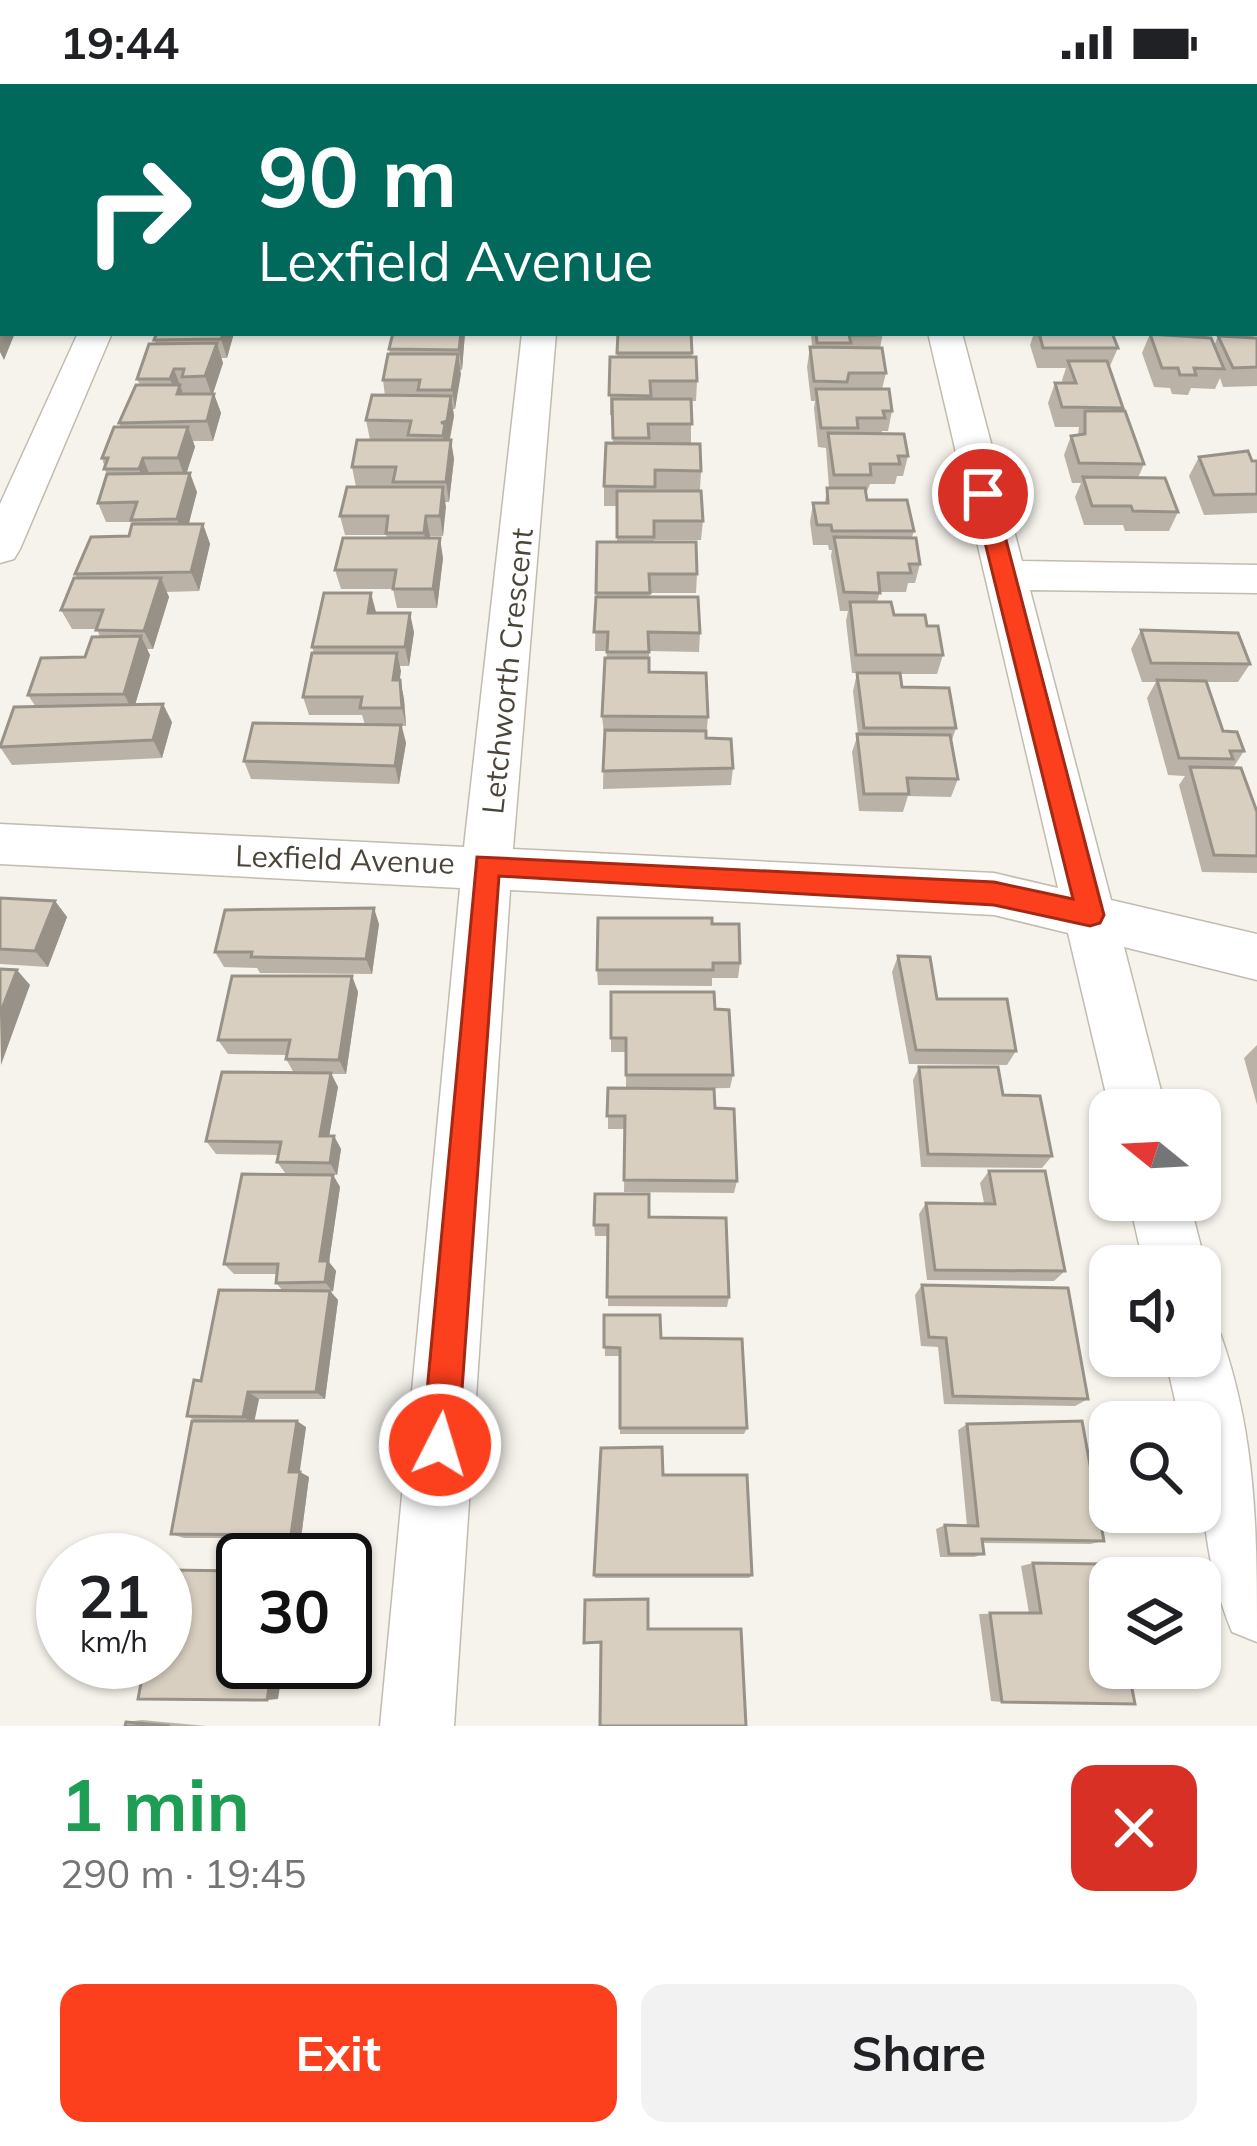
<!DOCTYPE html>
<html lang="en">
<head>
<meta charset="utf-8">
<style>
	body { margin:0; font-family:Mulish,sans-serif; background:#f2f2f2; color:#202124; height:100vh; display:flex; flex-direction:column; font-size:45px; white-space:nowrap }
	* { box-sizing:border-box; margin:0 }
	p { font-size:39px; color:#757577 }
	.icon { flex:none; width:66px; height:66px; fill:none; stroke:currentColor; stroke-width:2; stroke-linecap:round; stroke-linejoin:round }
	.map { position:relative; height:1642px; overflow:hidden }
	.side { display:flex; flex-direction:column; background:#fff; flex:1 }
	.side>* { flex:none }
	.banner { position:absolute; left:0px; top:0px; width:1257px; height:252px; box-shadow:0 3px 9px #0004; background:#00695c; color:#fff; overflow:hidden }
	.needle { width:78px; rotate:288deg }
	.buttons { position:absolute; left:1089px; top:1005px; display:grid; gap:24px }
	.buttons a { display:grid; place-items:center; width:132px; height:132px; border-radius:24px; background:#fff; box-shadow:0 3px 9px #0004; font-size:60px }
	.speed { position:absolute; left:36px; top:1449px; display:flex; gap:24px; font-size:60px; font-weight:700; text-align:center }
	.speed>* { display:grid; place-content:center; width:156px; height:156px; border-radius:50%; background:#fff; box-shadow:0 3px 9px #0004; line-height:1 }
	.speed small { font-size:30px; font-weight:400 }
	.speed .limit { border:6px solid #111; border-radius:18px; background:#fff; color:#111 }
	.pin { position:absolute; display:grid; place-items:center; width:102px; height:102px; color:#fff; margin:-51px; border:6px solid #fff; border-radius:50%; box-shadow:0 3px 12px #0007 }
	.me { position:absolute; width:132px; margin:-66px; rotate:5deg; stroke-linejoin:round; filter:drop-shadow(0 0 9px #0008) }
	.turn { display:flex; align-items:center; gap:42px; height:252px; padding:0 60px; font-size:54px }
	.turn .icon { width:156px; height:156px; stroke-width:2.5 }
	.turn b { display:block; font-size:84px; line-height:102px }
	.round { display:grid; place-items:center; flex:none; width:126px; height:126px; border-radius:24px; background:#f2f2f2 }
	.head { display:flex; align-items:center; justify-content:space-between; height:204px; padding:0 60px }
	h1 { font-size:72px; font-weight:700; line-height:90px; color:#1e9e55 }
	.button { display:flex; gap:24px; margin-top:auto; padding:24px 60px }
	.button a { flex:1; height:138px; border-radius:24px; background:#fc3f1d; color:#fff; font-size:48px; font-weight:700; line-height:138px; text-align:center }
	.button a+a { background:#f2f2f2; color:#202124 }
	.status { display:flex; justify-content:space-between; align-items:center; height:84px; padding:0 60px; background:#fff; direction:ltr }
	.status svg { height:33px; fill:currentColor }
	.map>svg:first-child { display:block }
	.green { fill:#d2eab5 }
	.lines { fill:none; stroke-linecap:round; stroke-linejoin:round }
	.minor-casing { stroke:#c2bbae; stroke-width:3 }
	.minor { fill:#fff; fill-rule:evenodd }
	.wall { fill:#bab2a6 }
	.shaded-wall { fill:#979187 }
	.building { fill:#d8cfc1; stroke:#979187; stroke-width:3 }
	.route { fill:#fc3f1d; stroke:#a42913; stroke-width:3 }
	.labels { text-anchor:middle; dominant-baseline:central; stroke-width:10; stroke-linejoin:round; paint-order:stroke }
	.street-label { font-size:30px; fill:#4b4439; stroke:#fff }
</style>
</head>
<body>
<div class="status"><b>19:44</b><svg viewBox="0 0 49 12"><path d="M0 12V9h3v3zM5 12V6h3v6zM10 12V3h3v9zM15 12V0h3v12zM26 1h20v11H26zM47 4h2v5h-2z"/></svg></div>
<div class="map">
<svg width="1257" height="1642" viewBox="0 0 1257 1642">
	<rect width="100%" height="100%" fill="#f6f3ec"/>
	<!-- green -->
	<path class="green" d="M704,0H1257V104L1254,3Z"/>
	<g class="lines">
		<defs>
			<path id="minor" d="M221,0H250L219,3Z
				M501,0H532L534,3H503Z
				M1254,217H1257V237H1254Z
				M78,249H112L20,465L14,475L0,479V420Z
				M522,249H556L513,765L994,789L1058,804L928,249H962L1022,477L1257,481V509L1030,506L1111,816L1257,850V896L1124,863L1166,1026L1110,1027L1068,849L994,831L510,806L454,1642H380L460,804L0,780V740L464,763Z
				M1129,1116H1189L1206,1182L1200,1196V1182H1144Z
				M1200,1241L1220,1249C1257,1352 1257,1450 1257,1558L1232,1548C1204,1480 1200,1411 1200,1338H1180L1165,1272H1200Z"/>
		</defs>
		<!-- minor casing -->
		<use href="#minor" class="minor-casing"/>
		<!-- minor -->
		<use href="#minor" class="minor"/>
	</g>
	<!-- wall -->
	<path class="wall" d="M332,0H376L369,3H343Z
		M377,0H470L473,3H378Z
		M1254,135H1257V178H1254Z
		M234,249L227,274H221L223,279L213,310H214L221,329L213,357H193L195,363L186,389L197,408L188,440H203L210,460L199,507L166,508L169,513L153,565H147L150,571L135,620L172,638L162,674L12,681L0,663L36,623L28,611L85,573L100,553L97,545H72L61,526L77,494L75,490L129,452L132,438H106L98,419L107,392L102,374L121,343L119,339L140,301L137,295L156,260L154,256Z
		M465,249L462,286H460L455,325H453L454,332L450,356L454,375L449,418H445L443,452H430V454L443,474L437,524H397L393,505H341L335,486L387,454L386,451H345L340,432L356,403L352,383L370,356L366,336L385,312L383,296L390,270L389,265Z
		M618,249H691L692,273L697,297L696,317H691V360L701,387L700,406L655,407L703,437L701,456H654V458L697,490L696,509H650L649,513L700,549L699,568L649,567V588L708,633L706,654L733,684L731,701L603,705L604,650L602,632L607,567H595L597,458H617V422H604V402L613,359L612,331H610V273H617Z
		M811,249H883L880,264L886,289L882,305L892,327L888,347H882L881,350L908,372L903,392H897L895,400H870L866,410L867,416L914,447L912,453L920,480L915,499H908L906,508H880L877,518L894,531L927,542L943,571L937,590H900L902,603L956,644L951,659L958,695L951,713L908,712L903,728L859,727L852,668L858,650L853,607L857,589H852L846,537L848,527H840L831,472L832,466H829L828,461H813L810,438L813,419H825L827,404H829L826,364L818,363L814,324L815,317H811L807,283L810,263H812Z
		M1034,249H1112L1118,264L1109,284L1123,324L1122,327L1144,380L1138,394L1178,428L1169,447H1125L1123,441H1084L1075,413L1081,399H1072L1064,371L1071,352L1078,351L1079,343H1055L1048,319L1055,299H1063L1062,296L1066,284H1037L1030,261Z
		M1150,250L1214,262L1218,252L1257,254V302L1223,303L1220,294L1215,305L1191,304L1188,311L1172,310L1170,304L1154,303L1142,269Z
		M1199,373L1257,377V429L1204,431L1189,392Z
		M376,529L414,548L409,582H400V596L404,615L406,642H402L406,659L399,700L251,695L244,677L365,641L362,631H309L303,613L314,569L312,563Z
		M1141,546L1250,580L1238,598H1206L1223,647L1244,667L1233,684L1257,728V789L1202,788L1179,701L1185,692L1168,691L1147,614L1156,598H1142L1131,565Z
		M0,814L55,817L67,833L48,883L0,880Z
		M379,840L372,890L260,889L257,884L224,883L215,868Z
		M712,840L740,879L738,894H712V902L598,901L597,886Z
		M898,872L937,915L1016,967L1007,981L909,980L892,888Z
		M352,892L358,908L346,990H331L338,1003L329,1052H334L341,1065L337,1091H333L340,1103L329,1178L336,1187L331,1208L338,1216L325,1315H259L254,1337L306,1343L299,1388L309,1393L301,1454H184L171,1450L196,1337L187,1332L201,1297L283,1207L276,1199L277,1190H234L224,1180L286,1090L277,1078L278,1071L216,1070L206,1057L294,989L286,975L287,971L228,970L218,956Z
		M611,908L715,925L733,991L730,1004L668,1005L715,1024L737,1097L734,1109L624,1108L625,1045H608V1004H626V968H611Z
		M1257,961V1021L1244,974Z
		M919,983L1003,1011L1052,1072L1042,1084L921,1083L913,996Z
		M989,1087L1065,1187L1054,1197L927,1196L919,1130L926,1119H984L980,1099Z
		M649,1133L729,1213L727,1223L608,1222V1152H595L594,1141Z
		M922,1201L1088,1315L1075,1322L944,1320L938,1263L921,1262L915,1211Z
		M604,1231L661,1254L747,1344L744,1350H620V1272H605Z
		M967,1340L1104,1457L1090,1460L983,1459L984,1470L974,1473H940L936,1445L945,1441L967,1442L958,1346Z
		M663,1391L752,1491L749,1494H595L594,1491Z
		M1033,1479L1106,1530L1002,1618L991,1617L979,1530L1029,1529L1021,1482Z
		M142,1636L206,1642H125L126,1638Z"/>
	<!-- shaded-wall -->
	<path class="shaded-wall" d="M3,237V249H15L4,276L0,268V244Z
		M223,249H234L227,274L221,255Z
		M461,249H465L462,286L459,266Z
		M217,259L223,279L212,312L205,292Z
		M458,270L461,290L455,325L452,306Z
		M174,285L187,320L177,314L170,295Z
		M214,310L221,329L213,357L207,337Z
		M451,312L454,332L446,372L441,339Z
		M188,343L195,363L185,394L178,374Z
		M451,356L454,375L449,418L446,398Z
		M143,374L151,394L147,405L139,385Z
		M190,389L197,408L185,455L177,435Z
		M443,403L446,423L443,452L440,432Z
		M426,432L430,452L428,468L424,449Z
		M203,440L210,460L199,507L191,488Z
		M440,454L443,474L437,524L433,505Z
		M161,494L169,513L153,565L144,547Z
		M371,509L376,528L373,548L368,529Z
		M410,529L414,548L409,582L405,563Z
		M141,552L150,571L133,628L124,610Z
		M397,569L401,587L397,615L393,596Z
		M400,596L404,615L406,642L402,624Z
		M163,620L172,638L162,674L153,656Z
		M401,641L406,659L399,700L395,682Z
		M55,817L67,833L48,883L35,867Z
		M374,824L379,840L372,890L366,875Z
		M17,886L30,901L1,981L0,930Z
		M352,892L358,908L346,990L339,976Z
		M331,989L338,1003L327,1064L320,1052Z
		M334,1052L341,1065L337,1091L330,1079Z
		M333,1091L340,1103L329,1178L336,1187L333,1208L325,1198L320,1177Z
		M330,1207L338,1216L325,1315L316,1308Z
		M248,1308L259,1315L254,1339L243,1333Z
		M297,1337L306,1343L299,1393L289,1388Z
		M300,1388L309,1393L301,1454L291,1451Z
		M273,1578H284L278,1615L267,1616Z"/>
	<!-- building -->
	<path class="building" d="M100,0H152L151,3H99Z
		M420,0H470L473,3H410Z
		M595,0H637L639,3H598Z
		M0,119H3V148L0,147Z
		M1254,135H1257V158H1254Z
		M0,160H3V182H0Z
		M0,186H3V217H0Z
		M0,222H3V237L0,244Z
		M157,249H223L221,255L154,256Z
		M393,249H461L459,266L389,265Z
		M618,249H691L692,269H617Z
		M816,249H875V251H849L851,259H817Z
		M1039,249H1112L1118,264H1043Z
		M1150,250L1211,254L1224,285L1194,284L1196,291H1180L1178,284H1162Z
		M1218,252L1257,254V283L1233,284Z
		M217,259L205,292L182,293L184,285H174L170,295H137L149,260Z
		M810,263L882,264L886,289H849L847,298L814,297Z
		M388,270H458L452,306H418L420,296H383Z
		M610,273H696L697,297H650L651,312L609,311Z
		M1068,277H1107L1123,324L1062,323L1055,299H1076Z
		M136,301H180L177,310H214L207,337L119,339Z
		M816,305H889L892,327H883L885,334H857L858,344H821Z
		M372,311L451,312L447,337L441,339H445L443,352L408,351L411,337L366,336Z
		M612,315H691L692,340H648L649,354H613Z
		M1085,327H1125L1144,380L1079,379L1071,352L1085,350Z
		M114,343H188L178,374H143L139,385H104L108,374H102Z
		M828,349L904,350L908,372H898L900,380H870L871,391H834Z
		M357,356H451L446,398H393L396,383H352Z
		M606,359L700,360L701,387L655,386V403L604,402Z
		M1248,367L1252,377H1257V410L1214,411L1199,373Z
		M190,389L177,435L131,436L137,418L98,419L107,390Z
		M1083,393L1165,394L1178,428L1133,427L1131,422H1092Z
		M347,403H443L440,432H426L424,449H386L388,432H340Z
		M827,404H865L867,416H907L914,447H832L831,441H817L813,419H828Z
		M617,407H701L703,437H654V453H617Z
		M132,440H203L191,488L75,490L91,453L129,452Z
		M834,453L916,454L920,480H909L911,489H878L880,509L844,508Z
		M343,454H440L433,505H393L396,486H335Z
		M597,458H696L697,490H649L650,509H596Z
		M74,494H161L144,547L96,546L103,526H61Z
		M324,509H371L368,529H410L405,563H312Z
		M596,513H698L700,549L648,548L649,568H607L608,548H594Z
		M850,518H891L894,531H925L927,542H938L943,571H856Z
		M1141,546L1238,549L1250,580L1151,579Z
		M141,552L124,610L28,611L41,574L85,573L92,553Z
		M312,569H397L393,596H400L402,624H360L362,613H303Z
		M605,574H649V588L706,589L708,633L602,632Z
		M857,589H900L902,603L949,604L956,644H864Z
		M1157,596L1206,597L1223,647L1237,648L1244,667H1230L1233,675L1179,674Z
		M163,620L153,656L0,663L14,623Z
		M253,639L401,641L395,682L244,677Z
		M605,646L706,647V654L731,655L733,684L603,687Z
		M857,650L950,651L958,695L907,694L909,710H864Z
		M1190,683L1241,684L1257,728V772L1214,771Z
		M0,814L55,817L35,867L0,865Z
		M374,824L366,875L251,873L252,868H215L225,826Z
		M598,834H712V840H739L740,879H713V886H597Z
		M898,872L930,873L937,915H1007L1016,967L916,966Z
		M0,885L17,886L0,930Z
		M232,892H352L339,976L286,975L290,956H218Z
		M611,908H714L715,925L729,926L733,991H626V954H611Z
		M919,983H998L1003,1011L1040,1012L1052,1072L928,1070Z
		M222,988L331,989L320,1052H334L330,1079L277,1078L281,1058L206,1057Z
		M608,1004L714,1005L715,1024L734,1025L737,1097L624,1096L625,1032H607Z
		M989,1087H1045L1065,1187L935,1186L926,1119L995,1120Z
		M242,1090L333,1091L320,1177H328L325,1198L276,1199L278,1180H224Z
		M595,1110H649V1133L726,1134L729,1213H607L608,1141H594Z
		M922,1201L1068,1204L1088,1315L953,1312L946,1254L929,1253Z
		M219,1206L330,1207L316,1308H248L243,1333L187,1332L194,1296L201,1297Z
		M604,1231H660L661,1254L742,1255L747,1344H620V1264L604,1263Z
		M192,1337H297L289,1388H300L291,1451L171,1450Z
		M1082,1337L1104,1457L982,1455L984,1470H949L945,1441L978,1442L967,1340Z
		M662,1363L663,1391H747L752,1491H594L601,1364Z
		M1033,1479L1098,1480L1106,1530H1110V1584H1128L1135,1620L1002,1618L990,1529H1041Z
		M165,1486L243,1487V1578H273L267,1616L138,1615L145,1578H165Z
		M648,1515V1545H741L746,1642H600L601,1558L584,1559L585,1516Z
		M126,1638L170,1642H125Z"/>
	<!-- route -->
	<path class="route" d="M983,403L994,410L1104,831L1100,839L1090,842L994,821L499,792L458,1361L452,1374L440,1379L427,1374L422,1361L477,773L994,798L1073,815L973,410Z"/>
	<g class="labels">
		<!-- street labels -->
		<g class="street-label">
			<text transform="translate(507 587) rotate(-84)">Letchworth Crescent</text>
			<text transform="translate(345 775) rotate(2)">Lexfield Avenue</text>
		</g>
	</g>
</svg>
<div class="buttons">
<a><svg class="needle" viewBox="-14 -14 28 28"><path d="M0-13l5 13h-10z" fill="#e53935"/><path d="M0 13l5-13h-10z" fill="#757577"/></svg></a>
<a><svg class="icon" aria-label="sound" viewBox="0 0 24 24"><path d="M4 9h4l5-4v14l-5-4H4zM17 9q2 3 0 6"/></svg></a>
<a><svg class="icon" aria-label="search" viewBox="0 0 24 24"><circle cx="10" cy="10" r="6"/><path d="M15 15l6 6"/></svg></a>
<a><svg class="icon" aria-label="layers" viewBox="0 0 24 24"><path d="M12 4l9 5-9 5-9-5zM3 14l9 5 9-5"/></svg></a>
</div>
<div class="speed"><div>21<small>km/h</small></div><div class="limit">30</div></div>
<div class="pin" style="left:983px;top:410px;background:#d93025"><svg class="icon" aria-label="arrive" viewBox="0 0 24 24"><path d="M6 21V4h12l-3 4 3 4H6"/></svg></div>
<svg class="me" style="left:440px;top:1361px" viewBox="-20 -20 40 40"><circle r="17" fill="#fc3f1d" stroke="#fff" stroke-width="3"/><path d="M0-11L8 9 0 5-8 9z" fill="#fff"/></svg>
<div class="banner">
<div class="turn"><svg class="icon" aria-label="right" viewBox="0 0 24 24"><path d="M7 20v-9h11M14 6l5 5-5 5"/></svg><div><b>90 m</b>Lexfield Avenue</div></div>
</div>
</div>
<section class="side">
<div class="head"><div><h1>1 min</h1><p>290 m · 19:45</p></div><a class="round" style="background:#d93025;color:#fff"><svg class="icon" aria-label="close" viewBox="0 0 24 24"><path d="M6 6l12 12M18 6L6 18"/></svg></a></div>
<div class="button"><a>Exit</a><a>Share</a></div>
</section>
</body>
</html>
